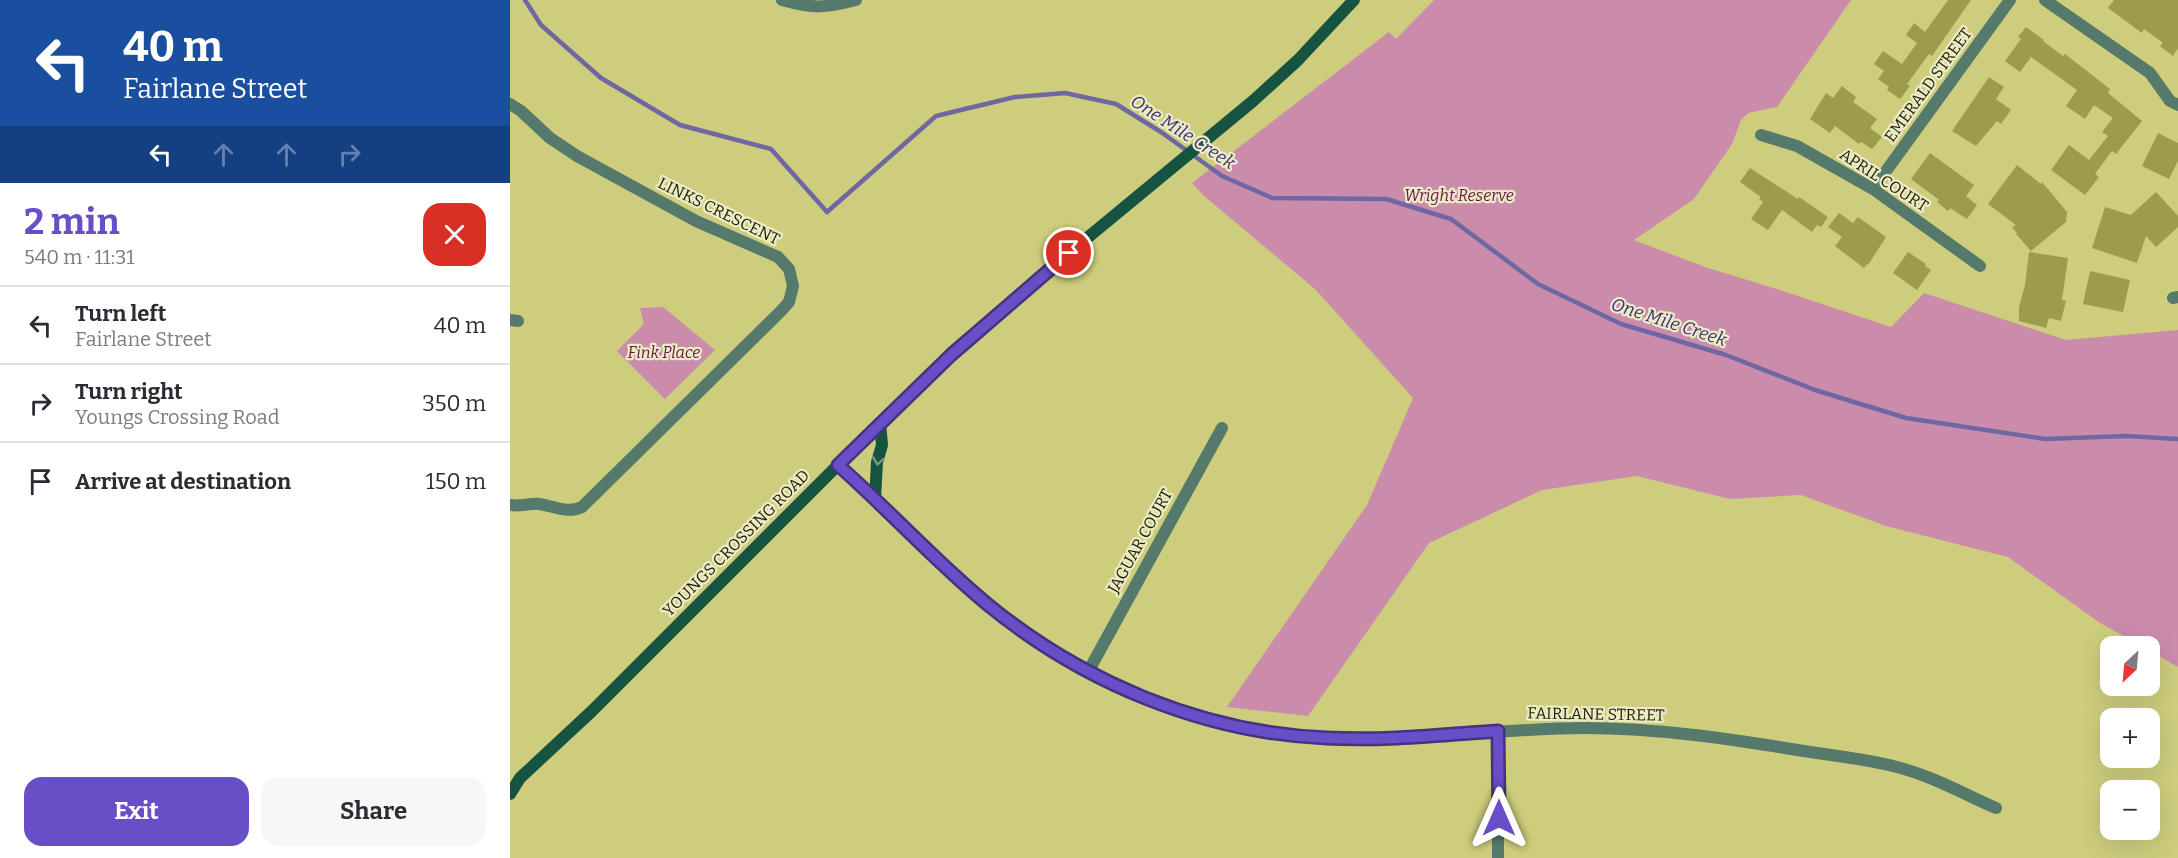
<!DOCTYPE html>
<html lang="en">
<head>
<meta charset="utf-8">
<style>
	body { margin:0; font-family:Bitter,serif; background:#f7f7f7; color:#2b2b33; height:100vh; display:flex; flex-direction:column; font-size:22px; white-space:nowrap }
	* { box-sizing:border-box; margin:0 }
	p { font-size:20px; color:#7c7c81 }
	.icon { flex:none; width:33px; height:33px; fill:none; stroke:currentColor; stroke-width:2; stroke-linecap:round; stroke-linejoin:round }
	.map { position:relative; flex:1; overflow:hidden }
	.panel { display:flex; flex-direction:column; background:#fff; width:510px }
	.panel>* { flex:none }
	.guide { background:#1a4fa0; color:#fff; overflow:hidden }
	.needle { width:39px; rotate:206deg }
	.controls { position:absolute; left:1590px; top:636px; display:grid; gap:12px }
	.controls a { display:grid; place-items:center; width:60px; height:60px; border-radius:12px; background:#fff; box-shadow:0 6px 24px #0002; font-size:30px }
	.pin { position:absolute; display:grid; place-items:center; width:51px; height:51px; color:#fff; margin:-26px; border:3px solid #fff; border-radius:50%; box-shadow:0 2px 6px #0007 }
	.me { position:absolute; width:66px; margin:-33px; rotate:0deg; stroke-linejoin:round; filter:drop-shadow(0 0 4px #0008) }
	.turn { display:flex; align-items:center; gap:21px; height:126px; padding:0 24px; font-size:27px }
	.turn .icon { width:78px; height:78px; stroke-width:2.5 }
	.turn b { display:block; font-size:42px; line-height:51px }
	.lanes { display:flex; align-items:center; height:57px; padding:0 24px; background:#0003; justify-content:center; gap:30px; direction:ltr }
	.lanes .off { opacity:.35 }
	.round { display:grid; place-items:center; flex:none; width:63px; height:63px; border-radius:18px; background:#f7f7f7 }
	.summary { display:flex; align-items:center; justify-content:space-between; height:102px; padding:0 24px }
	h1 { font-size:36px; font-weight:700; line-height:45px; color:#684ec7 }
	.cta { display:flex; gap:12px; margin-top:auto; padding:12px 24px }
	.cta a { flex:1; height:69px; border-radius:18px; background:#684ec7; color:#fff; font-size:24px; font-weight:700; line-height:69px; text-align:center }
	.cta a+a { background:#f7f7f7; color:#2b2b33 }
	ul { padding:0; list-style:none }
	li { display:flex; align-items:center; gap:18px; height:78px; padding:0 24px; border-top:2px solid #e1e1e2 }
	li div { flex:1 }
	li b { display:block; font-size:22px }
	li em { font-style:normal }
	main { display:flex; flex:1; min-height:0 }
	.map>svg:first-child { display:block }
	.green { fill:#cb8cab }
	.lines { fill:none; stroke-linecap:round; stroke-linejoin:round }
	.stream { stroke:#6e67a2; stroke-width:4.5 }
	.building { fill:#9d9c4d }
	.street { stroke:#55796b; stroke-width:12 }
	.secondary { stroke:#165340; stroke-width:12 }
	.oneway { stroke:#76987c }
	.route-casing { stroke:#443381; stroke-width:15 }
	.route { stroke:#684ec7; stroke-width:10 }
	.labels { text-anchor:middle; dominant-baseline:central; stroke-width:4.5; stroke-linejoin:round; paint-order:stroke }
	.street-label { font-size:16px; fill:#1c1b00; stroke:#ebecc5 }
	.park-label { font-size:16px; font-style:italic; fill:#671847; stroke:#ebecc5 }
	.water-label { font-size:18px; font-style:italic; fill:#3e2e78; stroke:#ebecc5 }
</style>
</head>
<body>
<main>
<section class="panel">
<div class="guide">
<div class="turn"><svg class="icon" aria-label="left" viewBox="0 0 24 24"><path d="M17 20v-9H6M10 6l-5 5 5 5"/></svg><div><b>40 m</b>Fairlane Street</div></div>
<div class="lanes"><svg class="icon" aria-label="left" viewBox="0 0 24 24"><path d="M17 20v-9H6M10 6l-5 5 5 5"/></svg><svg class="icon off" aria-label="ahead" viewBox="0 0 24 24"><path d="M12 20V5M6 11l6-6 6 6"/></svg><svg class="icon off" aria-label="ahead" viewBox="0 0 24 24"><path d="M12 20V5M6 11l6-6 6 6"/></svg><svg class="icon off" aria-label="right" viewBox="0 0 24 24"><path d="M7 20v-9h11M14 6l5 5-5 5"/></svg></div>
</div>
<div class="summary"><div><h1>2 min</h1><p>540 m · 11:31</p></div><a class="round" style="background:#d93025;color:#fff"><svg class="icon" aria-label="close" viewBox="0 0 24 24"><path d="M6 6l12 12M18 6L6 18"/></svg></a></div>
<ul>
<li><svg class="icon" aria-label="left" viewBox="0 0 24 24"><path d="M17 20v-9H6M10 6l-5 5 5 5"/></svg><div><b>Turn left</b><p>Fairlane Street</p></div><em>40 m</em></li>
<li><svg class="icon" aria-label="right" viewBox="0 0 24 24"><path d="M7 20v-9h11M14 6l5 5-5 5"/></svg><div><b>Turn right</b><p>Youngs Crossing Road</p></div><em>350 m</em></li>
<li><svg class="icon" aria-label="arrive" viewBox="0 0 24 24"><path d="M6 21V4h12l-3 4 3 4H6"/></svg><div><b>Arrive at destination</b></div><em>150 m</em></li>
</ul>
<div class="cta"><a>Exit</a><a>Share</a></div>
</section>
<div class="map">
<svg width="1668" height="858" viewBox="0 0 1668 858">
	<rect width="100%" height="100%" fill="#cdcd7d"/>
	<!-- green -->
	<path class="green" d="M924,0H1341L1267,107L1238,113L1231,120L1222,144L1184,199L1124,240L1195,267L1270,290L1381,327L1414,293L1556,340L1668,330V667L1640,651V646H1632L1590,623L1498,557L1376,526L1291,495L1220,499L1127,476L1032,490L919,543L798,716L717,707L857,505L903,398L806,290L694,196L682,183L879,32L886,39Z
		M153,307L205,350L155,399L107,351L134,324L130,308Z"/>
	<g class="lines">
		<!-- stream -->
		<path class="stream" d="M15,0L31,25L91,78L170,125L261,149L317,212L426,116L505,97L555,93L606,104L651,132L712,176L762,198L876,199L941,219L1028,284L1111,324L1216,355L1305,390L1396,418L1535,439L1616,436L1668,439"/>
	</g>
	<!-- building -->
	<path class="building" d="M1438,0H1461L1422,56L1419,54L1397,84L1400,86L1390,99L1377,90L1379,87L1368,79L1374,71L1364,64L1373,51L1392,64L1407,43L1396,35L1404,23L1415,32Z
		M1604,0H1668V48L1663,56L1650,46L1653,43L1634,29L1632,33L1598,8Z
		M1516,27L1534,40L1533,41L1553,56L1555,54L1600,89L1598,93L1632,121L1606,154L1602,151L1585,174L1589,177L1575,195L1541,170L1559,145L1579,160L1598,136L1592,132L1603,118L1584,105L1575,119L1556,106L1567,90L1521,57L1510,72L1495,61L1511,39L1508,37Z
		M1479,77L1494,87L1486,99L1501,110L1491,124L1487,121L1466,146L1442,131Z
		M1332,86L1346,97L1343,102L1367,119L1360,128L1372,137L1362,149L1351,142L1349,144L1325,126L1320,133L1300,119L1316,93L1323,98Z
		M1648,133L1668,143V161L1659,179L1632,166Z
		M1420,153L1464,185L1456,196L1467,205L1457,219L1440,208L1438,211L1427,202L1429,200L1401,179Z
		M1507,165L1531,184L1532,182L1557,212L1556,222L1521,251L1506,234L1507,233L1502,227L1506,225L1478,204Z
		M1240,168L1288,199L1289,197L1318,217L1311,227L1307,225L1302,232L1272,210L1258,230L1241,219L1253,202L1249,199L1251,197L1230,182Z
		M1646,192L1668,216V227L1656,238L1646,247L1636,236L1627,263L1582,248L1595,207L1621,215Z
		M1329,213L1343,223L1348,217L1376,237L1358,265L1357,264L1354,268L1325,246L1332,237L1318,227Z
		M1398,252L1416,264L1415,266L1421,270L1407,290L1383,273Z
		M1519,252L1558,258L1552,300L1556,301L1551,321L1539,318L1536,328L1509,321V307L1515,285Z
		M1580,271L1620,280L1613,312L1573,304Z"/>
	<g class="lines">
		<!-- street -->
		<path class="street" d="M272,0C304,9 315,8 346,0
			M1535,0L1640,73L1660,101L1668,105
			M0,104L11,111L40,138L67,156L186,221L268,257L279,269L283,286L279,302L271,311L72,507C57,514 44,506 29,504C19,503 10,507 0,505
			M1251,135L1287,146L1363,189L1470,266
			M1363,189L1500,0
			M1663,298L1668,297
			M0,320L8,321
			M328,465C422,549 495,638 615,689C690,721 772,740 854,739C928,739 1001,728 1075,728C1148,728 1221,739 1294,751C1325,756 1357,759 1387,767C1422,776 1454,794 1486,808
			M578,672L712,428
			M988,858V731"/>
		<!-- secondary -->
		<path class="secondary" d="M365,499L367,462L372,445L370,423
			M0,794L10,778L82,711L370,423L441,355L542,267L743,101L788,60L844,0"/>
	</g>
	<!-- one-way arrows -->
	<defs><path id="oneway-chevron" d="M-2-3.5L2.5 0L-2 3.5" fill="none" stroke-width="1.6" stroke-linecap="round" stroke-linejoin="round" transform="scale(1.5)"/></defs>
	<use class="oneway" href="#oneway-chevron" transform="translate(368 461) rotate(98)"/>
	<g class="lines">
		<defs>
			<path id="route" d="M559,253L441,355L328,465C379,510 425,561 477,604C572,682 693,733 817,738C874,741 931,735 988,731L989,818"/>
		</defs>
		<!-- route casing -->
		<use href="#route" class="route-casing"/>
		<!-- route -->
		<use href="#route" class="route"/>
	</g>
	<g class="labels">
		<!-- street labels -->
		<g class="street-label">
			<text transform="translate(1418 85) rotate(-54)">EMERALD STREET</text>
			<text transform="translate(1374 180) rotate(33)">APRIL COURT</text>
			<text transform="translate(209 211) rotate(26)">LINKS CRESCENT</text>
			<text transform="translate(630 541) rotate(-61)">JAGUAR COURT</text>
			<text transform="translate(226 543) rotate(-45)">YOUNGS CROSSING ROAD</text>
			<text transform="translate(1086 714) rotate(1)">FAIRLANE STREET</text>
		</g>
		<!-- park labels -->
		<g class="park-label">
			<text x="949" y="195">Wright Reserve</text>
			<text x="154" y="352">Fink Place</text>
		</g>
		<!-- water labels -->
		<g class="water-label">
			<text transform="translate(673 132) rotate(33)">One Mile Creek</text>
			<text transform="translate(1159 322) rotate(18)">One Mile Creek</text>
		</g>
	</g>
</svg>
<div class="controls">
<a><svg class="needle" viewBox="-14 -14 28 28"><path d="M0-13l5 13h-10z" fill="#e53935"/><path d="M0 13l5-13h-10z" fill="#7c7c81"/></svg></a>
<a>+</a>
<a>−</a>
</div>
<div class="pin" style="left:559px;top:253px;background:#d93025"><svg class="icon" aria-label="arrive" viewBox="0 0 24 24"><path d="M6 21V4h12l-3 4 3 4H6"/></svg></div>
<svg class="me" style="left:989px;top:818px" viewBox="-20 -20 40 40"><path d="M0-17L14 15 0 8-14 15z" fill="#684ec7" stroke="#fff" stroke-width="4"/></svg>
</div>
</main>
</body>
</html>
